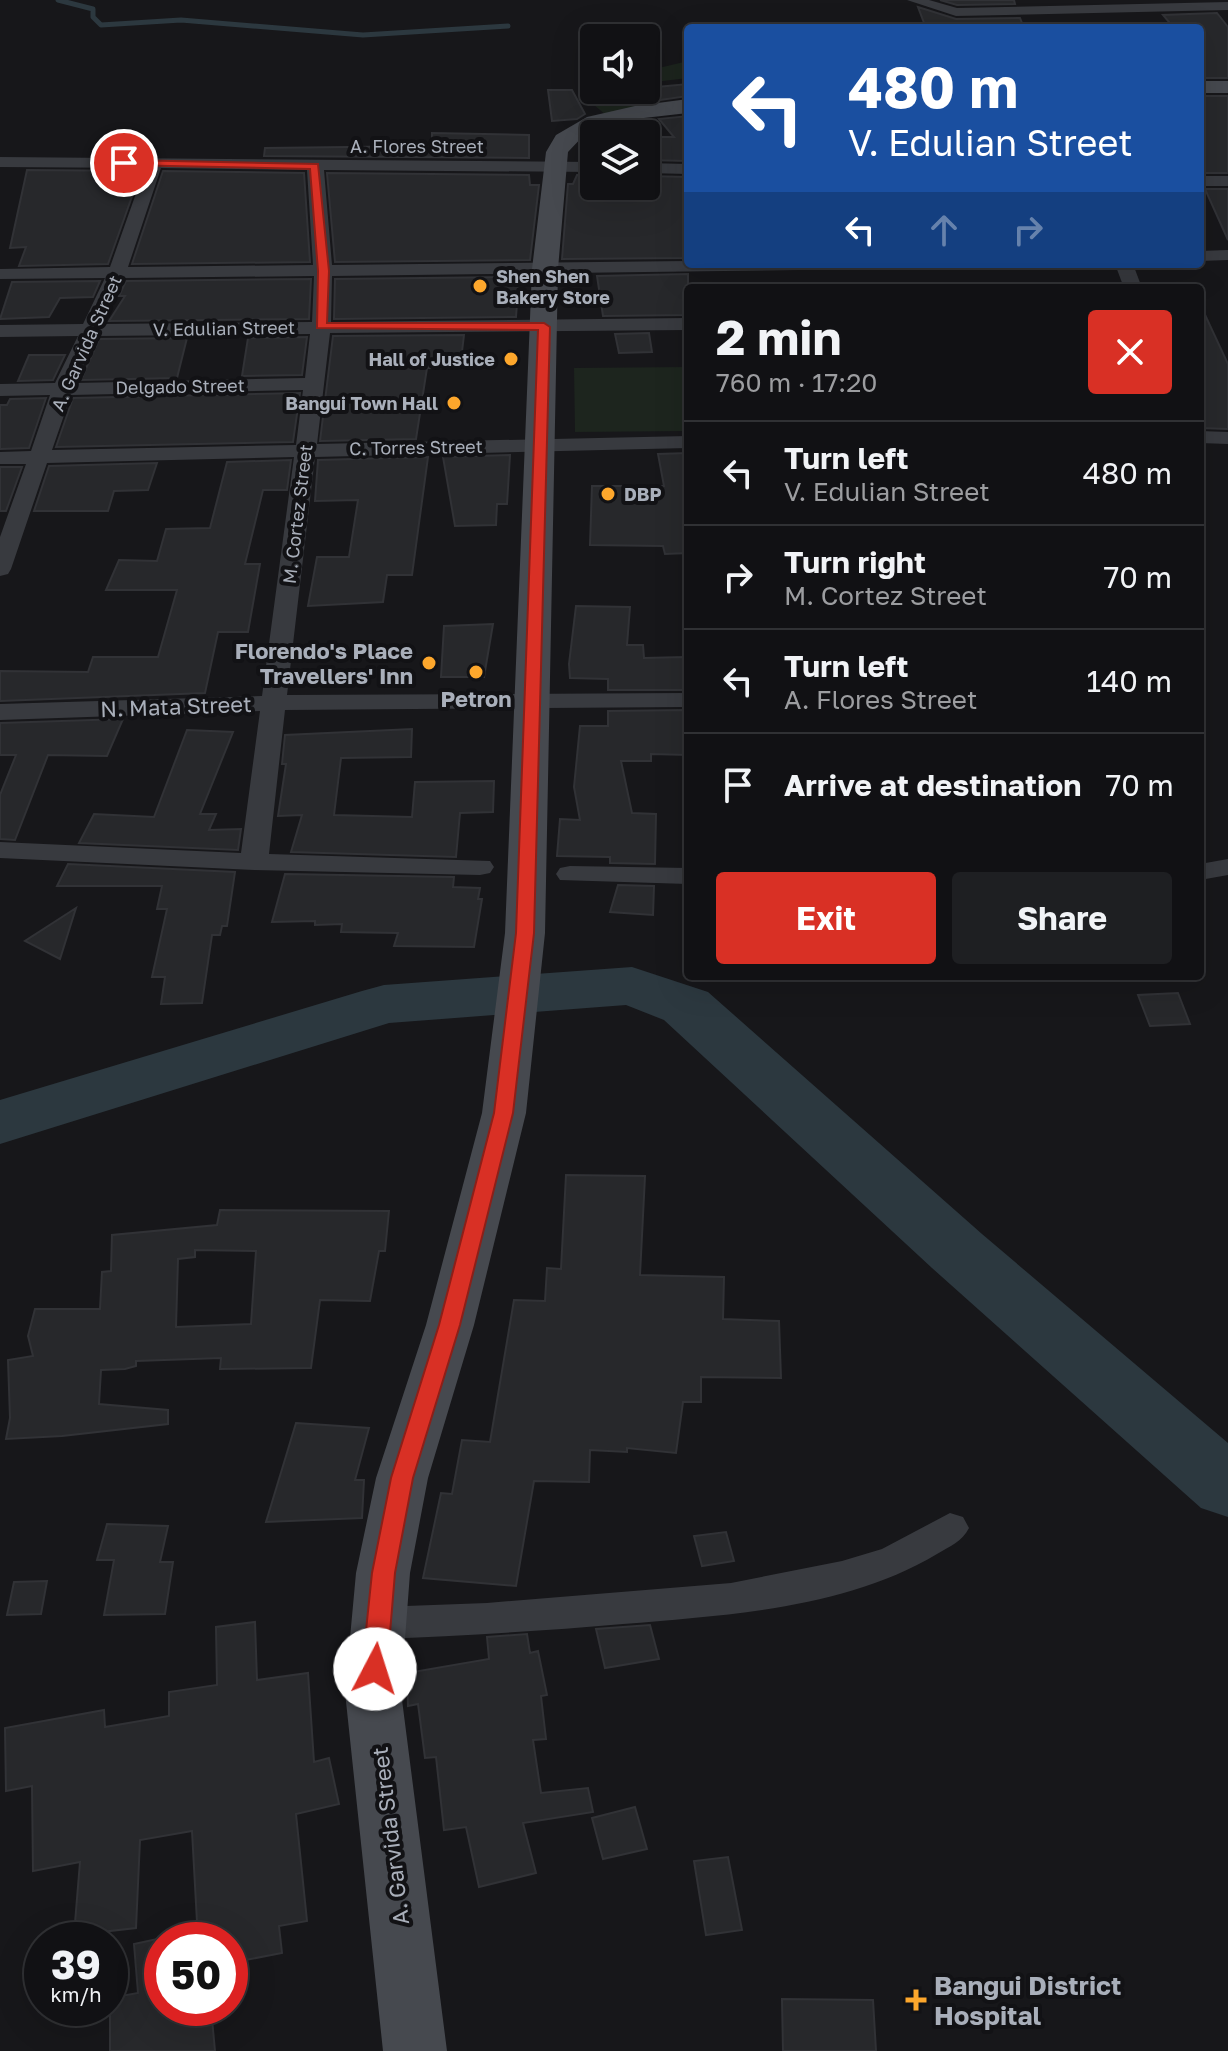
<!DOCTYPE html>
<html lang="en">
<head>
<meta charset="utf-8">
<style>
	body { margin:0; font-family:"Golos Text",sans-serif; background:#1e1f22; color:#f1f3f6; height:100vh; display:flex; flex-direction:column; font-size:30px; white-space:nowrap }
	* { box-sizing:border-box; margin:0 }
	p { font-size:26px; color:#9c9da0 }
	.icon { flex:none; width:44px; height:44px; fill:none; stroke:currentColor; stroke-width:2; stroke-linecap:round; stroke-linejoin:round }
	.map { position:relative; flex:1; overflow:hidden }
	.panel { position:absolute; left:684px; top:284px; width:520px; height:696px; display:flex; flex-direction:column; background:#111114; border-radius:8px; box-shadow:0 8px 32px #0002,0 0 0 2px #303134 }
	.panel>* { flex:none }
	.top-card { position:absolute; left:684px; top:24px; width:520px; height:244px; border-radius:8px; box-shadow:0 8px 32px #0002,0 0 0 2px #303134; background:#1a4fa0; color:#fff; overflow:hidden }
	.fabs { position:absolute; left:580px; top:24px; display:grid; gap:16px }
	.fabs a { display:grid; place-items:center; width:80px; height:80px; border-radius:8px; background:#111114; box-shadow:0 8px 32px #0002,0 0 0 2px #303134; font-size:40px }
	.speed { position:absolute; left:24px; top:1922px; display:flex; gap:16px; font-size:40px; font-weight:700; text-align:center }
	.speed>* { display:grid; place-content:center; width:104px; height:104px; border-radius:50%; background:#111114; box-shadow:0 8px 32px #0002,0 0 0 2px #303134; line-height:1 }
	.speed small { font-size:20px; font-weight:400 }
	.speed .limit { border:12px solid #d22; background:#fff; color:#111 }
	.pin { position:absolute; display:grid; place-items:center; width:68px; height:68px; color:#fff; margin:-34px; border:4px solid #fff; border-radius:50%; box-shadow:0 2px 8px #0007 }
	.me { position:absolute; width:88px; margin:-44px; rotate:5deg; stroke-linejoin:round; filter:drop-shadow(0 0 6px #0008) }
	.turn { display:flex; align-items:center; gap:28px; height:168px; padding:0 32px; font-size:36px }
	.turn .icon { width:104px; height:104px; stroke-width:2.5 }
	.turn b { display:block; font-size:56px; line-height:68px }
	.lanes { display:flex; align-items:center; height:76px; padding:0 32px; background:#0003; justify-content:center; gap:40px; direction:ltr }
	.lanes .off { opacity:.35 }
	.round { display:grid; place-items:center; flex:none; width:84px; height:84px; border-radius:8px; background:#1e1f22 }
	.head { display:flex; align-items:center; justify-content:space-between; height:136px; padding:0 32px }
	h1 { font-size:48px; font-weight:700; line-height:60px }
	.button { display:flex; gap:16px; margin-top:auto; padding:16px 32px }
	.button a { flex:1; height:92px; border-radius:8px; background:#d93025; color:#fff; font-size:32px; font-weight:700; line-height:92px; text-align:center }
	.button a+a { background:#1e1f22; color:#f1f3f6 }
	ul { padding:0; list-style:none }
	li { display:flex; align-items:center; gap:24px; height:104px; padding:0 32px; border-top:2px solid #303134 }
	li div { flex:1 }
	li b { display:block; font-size:30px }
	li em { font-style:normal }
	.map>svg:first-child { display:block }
	.green { fill:#1d251e }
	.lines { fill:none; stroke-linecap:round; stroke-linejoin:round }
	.stream { stroke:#2c383f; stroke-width:5 }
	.river { fill:#2c383f; fill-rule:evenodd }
	.building { fill:#27282b; stroke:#313236; stroke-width:2; fill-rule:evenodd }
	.street { fill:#383a3f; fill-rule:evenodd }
	.secondary { fill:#46494f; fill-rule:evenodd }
	.route { fill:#d93025; stroke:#8d1f18; stroke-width:2 }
	.poi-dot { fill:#fda72c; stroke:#121215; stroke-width:3 }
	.labels { text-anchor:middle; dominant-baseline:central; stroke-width:8; stroke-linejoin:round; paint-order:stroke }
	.far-street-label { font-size:18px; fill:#a9afba; stroke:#121215 }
	.far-poi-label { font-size:18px; font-weight:bold; fill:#a9afba; stroke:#121215; text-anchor:start }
	.poi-label { font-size:22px; font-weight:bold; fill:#a9afba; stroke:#121215; text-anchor:end }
	.street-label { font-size:22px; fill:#a9afba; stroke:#121215 }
	.near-poi-label { font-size:26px; font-weight:bold; fill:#a9afba; stroke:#121215; text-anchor:start }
</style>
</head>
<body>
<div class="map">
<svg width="1228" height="2051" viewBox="0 0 1228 2051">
	<rect width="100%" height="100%" fill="#17171a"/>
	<!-- green -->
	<path class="green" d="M688,61V78L646,83V71Z
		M594,83V90H630L646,108L606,115L581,94L584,87Z
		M688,367V431L575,432L574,368Z"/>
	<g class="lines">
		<!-- stream -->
		<path class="stream" d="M58,0L93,9V17L101,25L181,20L363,35L508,26"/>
		<!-- river -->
		<path class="river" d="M632,967L708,992L982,1234L1228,1443V1517L1201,1508L932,1268L664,1020L626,1005L389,1023L0,1144V1100L362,991L384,985Z"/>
	</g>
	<!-- building -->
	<path class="building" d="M940,0H1014L1015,4L957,5Z
		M918,7L956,19L1020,18L1024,28H926Z
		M1217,13L1228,27V78H1200V28H1174L1163,15Z
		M688,84V96L646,102V88Z
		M548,90H572L585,114L577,119L552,121Z
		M1200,96H1228V173H1200Z
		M688,116V161L646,160V137H674L659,119Z
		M432,133L529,135V158L264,156L265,148L432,146Z
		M27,170L141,171L108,264L19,266L26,247L10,248Z
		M163,171L304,173L310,262L132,264Z
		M327,173L529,175L530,185H539L530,260L335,262Z
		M577,175H594V186H646V176L688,177V258L562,259L568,184H573Z
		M1205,189H1228V240Z
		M688,274V315L603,316L597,276Z
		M519,277L516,317L334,319L335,279Z
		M311,279L309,319L109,321L125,296H119L126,281Z
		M100,281L93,297L60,298L49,317L0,319L12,282Z
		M1200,304L1228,364V429L1200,428Z
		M649,333L652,352L619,353L615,334Z
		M464,335L460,368H427L416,439L320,441L333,336Z
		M307,337L302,375L242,376L248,338Z
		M187,338L177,378L81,380L99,339Z
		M29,355H65L53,380L18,381Z
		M300,393L293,442L56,447L73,398Z
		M46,398L29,448L0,449V405H7L10,399Z
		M688,453V553L665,554L663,546L590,545L592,486H664L658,454Z
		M510,455L507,504H497L496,525L455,526L443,457Z
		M428,457L412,575H387L383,602L308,606L317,557H349L358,500L315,501L318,460Z
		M291,460L287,490H263L245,564H260L248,632H218L205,693L0,701V671L88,672L93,657H158L177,590H106L119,560L157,561L166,529L210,528L227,462Z
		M157,463L148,490L114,491L108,511H34L49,466Z
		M0,467H22L6,511H0Z
		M576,606L630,607L627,645H643L644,658L684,657L688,690H608V679L570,678L569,664Z
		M493,624L484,677H441L444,626Z
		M688,710V755L651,754V761H621L632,813L656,814L655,864L610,863V857L557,856L560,819L580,820L574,787L580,726H608V711Z
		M123,719L107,756L48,755L15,840L0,839V795L16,755H0V723Z
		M412,729L411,757L341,758L334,815L412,817L415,782L494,781L493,812L460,813L456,857L291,852L302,815L278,816L286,764H282L285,735Z
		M187,730L233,732L200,814H216L209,830L241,829L238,850L79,843L94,814L154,817Z
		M68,864L235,872L227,926H222L220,935H212L202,1003L161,1004L165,977H152L167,909H157L162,886H57Z
		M285,874L454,877L453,887L480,888L478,899H482L474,947L394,946L398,933L341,932L342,924L315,925V921L272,922Z
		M618,885L654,886L653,915L610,912Z
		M76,908L60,959L25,941Z
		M1178,993L1190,1024L1150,1026L1138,995Z
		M566,1175L645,1176L640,1275L724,1277L723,1319L779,1321L781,1378L701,1377V1402H683L676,1453L627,1448V1452L590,1450L589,1482L534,1481L516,1586L423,1578L441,1493L452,1494L462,1440L490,1442L514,1300L545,1301L547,1268L561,1269Z
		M220,1210L389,1211L385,1251H379L370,1301L320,1300L311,1368L220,1369L221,1358L136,1361V1366L125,1369L101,1370L99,1404L168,1410V1424L62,1436L6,1439L10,1418L8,1360L33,1356L28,1336L35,1309H100L102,1272L111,1271L112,1235L217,1225ZM195,1250L256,1251L251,1324L176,1327L178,1259L195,1257Z
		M296,1423L369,1428L355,1480H364L362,1518L266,1522Z
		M107,1524L168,1526L160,1562H173L165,1614L104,1615L114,1560H97Z
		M726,1532L734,1561L702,1566L694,1536Z
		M47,1581L41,1614L7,1615L14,1582Z
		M255,1622L257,1680L308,1673L314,1762L329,1758L339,1804L296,1814L307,1921L279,1926L282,1953L230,1963V1940H198L192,1831L140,1840L136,1928L74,1935L80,1862L33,1871L32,1786L6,1791L5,1728L104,1710L105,1727L169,1716V1692L217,1685L216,1627Z
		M650,1625L659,1659L605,1668L596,1629Z
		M527,1634L530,1653L538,1651L547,1695L541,1696L546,1739L533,1740L541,1793L588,1788L593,1812L523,1823L536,1873L479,1887L466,1827L444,1830L436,1757L425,1758L418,1704L408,1706L407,1673L489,1659L487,1637Z
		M635,1807L647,1849L603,1859L592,1818Z
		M728,1857L742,1930L706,1935L694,1861Z
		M162,1938V2008H211L215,2051H110V1998L138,1993L134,1944Z
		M782,1999L873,2000L876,2051H783Z"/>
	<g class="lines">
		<!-- street -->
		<path class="street" d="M907,0H929L957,8L1228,2V10L956,16Z
			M0,157L594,162V172L324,170L332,265L688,261V264H883L874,269L332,276L331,322L688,318V330L330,333L317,444L688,436V448L315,457L287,695L688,693V707L285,710L269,854L490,861L494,867L490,873L480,875L254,870L0,858V842L241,853L260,711L0,720V704L262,696L294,457L47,463L11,569L8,574L0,576V537L26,464H0V452L31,451L50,395L0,396V384L55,383L78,336L0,337V325L83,324L105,278L0,279V269L110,267L145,168L0,167ZM161,168L307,170L313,265L128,267ZM314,276L312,322L102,324L124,278ZM310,334L305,378L76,383L97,336ZM303,390L296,445L52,450L71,395Z
			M646,163L688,164V174L646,173Z
			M1200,176H1228V186H1200Z
			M1228,250V260L1200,261V251Z
			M1115,264H1133L1142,288H1124Z
			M1200,431L1228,432V444L1200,443Z
			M1228,859V875L1200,880V864Z
			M570,866L688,868V884L560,880L556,874L560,868Z
			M950,1513L963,1517L969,1528C962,1542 950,1546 937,1554C845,1609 728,1615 623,1624C542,1631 461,1636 379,1639L365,1634L359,1623L365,1612L379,1607L487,1603L731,1583L842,1561L882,1549Z"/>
		<!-- secondary -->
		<path class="secondary" d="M1200,81H1228V93H1200Z
			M688,99V113L635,119L602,127L585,134L568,152L558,269L545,933L526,1113L474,1325L428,1478L410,1573L401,1692L447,2051H383L345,1692L356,1573L376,1478L426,1325L482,1113L505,933L532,269L546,152L556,135L587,117L635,106Z"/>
	</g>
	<!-- route -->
	<path class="route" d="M124,160L318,164L329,271L327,323H544L550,327L534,933L513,1113L460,1325L413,1478L395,1573L387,1669L383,1676L375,1679L366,1676L362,1669L372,1573L391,1478L439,1325L494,1113L516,933L538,330L317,328L318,271L310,169L121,165L119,163Z"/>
	<!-- markers -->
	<g class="poi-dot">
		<circle cx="480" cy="286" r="8"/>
		<circle cx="511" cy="359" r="8"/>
		<circle cx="454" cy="403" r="8"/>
		<circle cx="608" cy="494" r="8"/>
		<circle cx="429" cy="663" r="8"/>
		<circle cx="476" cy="672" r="8"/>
		<path d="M912 1988h8v8h8v8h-8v8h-8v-8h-8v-8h8z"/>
	</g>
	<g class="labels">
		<!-- far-street labels -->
		<g class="far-street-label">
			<text x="417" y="146">A. Flores Street</text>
			<text transform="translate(224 328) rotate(-1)">V. Edulian Street</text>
			<text transform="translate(86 343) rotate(-66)">A. Garvida Street</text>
			<text transform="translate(180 386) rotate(-1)">Delgado Street</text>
			<text transform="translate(416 447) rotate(-1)">C. Torres Street</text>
			<text transform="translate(297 514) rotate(-83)">M. Cortez Street</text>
		</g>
		<!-- far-poi labels -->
		<g class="far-poi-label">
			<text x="496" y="276">Shen Shen<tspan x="496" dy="21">Bakery Store</tspan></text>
			<text x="495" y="359" text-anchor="end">Hall of Justice</text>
			<text x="438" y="403" text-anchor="end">Bangui Town Hall</text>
			<text x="624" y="494">DBP</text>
		</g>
		<!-- poi labels -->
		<g class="poi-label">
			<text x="413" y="650">Florendo's Place<tspan x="413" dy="25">Travellers' Inn</tspan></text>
			<text x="476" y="698" text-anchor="middle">Petron</text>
		</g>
		<!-- street labels -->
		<g class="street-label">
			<text transform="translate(176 706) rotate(-2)">N. Mata Street</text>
			<text transform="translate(390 1836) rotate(-97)">A. Garvida Street</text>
		</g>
		<!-- near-poi labels -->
		<g class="near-poi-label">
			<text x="934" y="1985">Bangui District<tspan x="934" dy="30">Hospital</tspan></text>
		</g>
	</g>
</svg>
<div class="fabs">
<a><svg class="icon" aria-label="sound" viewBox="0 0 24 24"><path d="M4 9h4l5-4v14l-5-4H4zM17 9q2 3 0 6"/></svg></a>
<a><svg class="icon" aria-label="layers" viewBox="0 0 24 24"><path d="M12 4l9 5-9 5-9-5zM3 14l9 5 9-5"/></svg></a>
</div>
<div class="speed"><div>39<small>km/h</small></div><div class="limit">50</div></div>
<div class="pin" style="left:124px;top:163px;background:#d93025"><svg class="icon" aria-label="arrive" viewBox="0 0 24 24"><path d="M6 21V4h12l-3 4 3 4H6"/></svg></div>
<svg class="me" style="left:375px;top:1669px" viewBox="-20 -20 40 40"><circle r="19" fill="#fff"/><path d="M0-13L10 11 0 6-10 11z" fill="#d93025"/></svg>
<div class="top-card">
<div class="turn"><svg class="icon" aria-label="left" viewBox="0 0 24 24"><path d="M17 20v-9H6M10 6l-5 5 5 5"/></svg><div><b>480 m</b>V. Edulian Street</div></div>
<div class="lanes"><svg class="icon" aria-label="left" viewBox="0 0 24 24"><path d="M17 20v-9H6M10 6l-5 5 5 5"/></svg><svg class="icon off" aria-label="ahead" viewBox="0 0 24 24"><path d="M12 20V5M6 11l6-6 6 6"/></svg><svg class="icon off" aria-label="right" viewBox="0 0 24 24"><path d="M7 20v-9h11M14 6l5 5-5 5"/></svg></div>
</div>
<section class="panel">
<div class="head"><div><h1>2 min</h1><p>760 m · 17:20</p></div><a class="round" style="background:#d93025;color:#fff"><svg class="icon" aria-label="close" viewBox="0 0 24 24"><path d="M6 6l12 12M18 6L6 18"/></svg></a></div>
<ul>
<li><svg class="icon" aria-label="left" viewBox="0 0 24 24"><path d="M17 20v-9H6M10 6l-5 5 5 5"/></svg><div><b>Turn left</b><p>V. Edulian Street</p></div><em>480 m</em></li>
<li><svg class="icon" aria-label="right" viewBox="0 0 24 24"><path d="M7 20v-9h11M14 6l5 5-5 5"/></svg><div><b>Turn right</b><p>M. Cortez Street</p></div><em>70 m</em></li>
<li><svg class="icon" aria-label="left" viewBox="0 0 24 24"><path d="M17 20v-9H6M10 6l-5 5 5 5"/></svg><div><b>Turn left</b><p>A. Flores Street</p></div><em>140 m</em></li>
<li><svg class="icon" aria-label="arrive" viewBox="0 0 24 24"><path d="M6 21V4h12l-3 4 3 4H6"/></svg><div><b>Arrive at destination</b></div><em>70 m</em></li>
</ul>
<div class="button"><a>Exit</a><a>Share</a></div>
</section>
</div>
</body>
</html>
